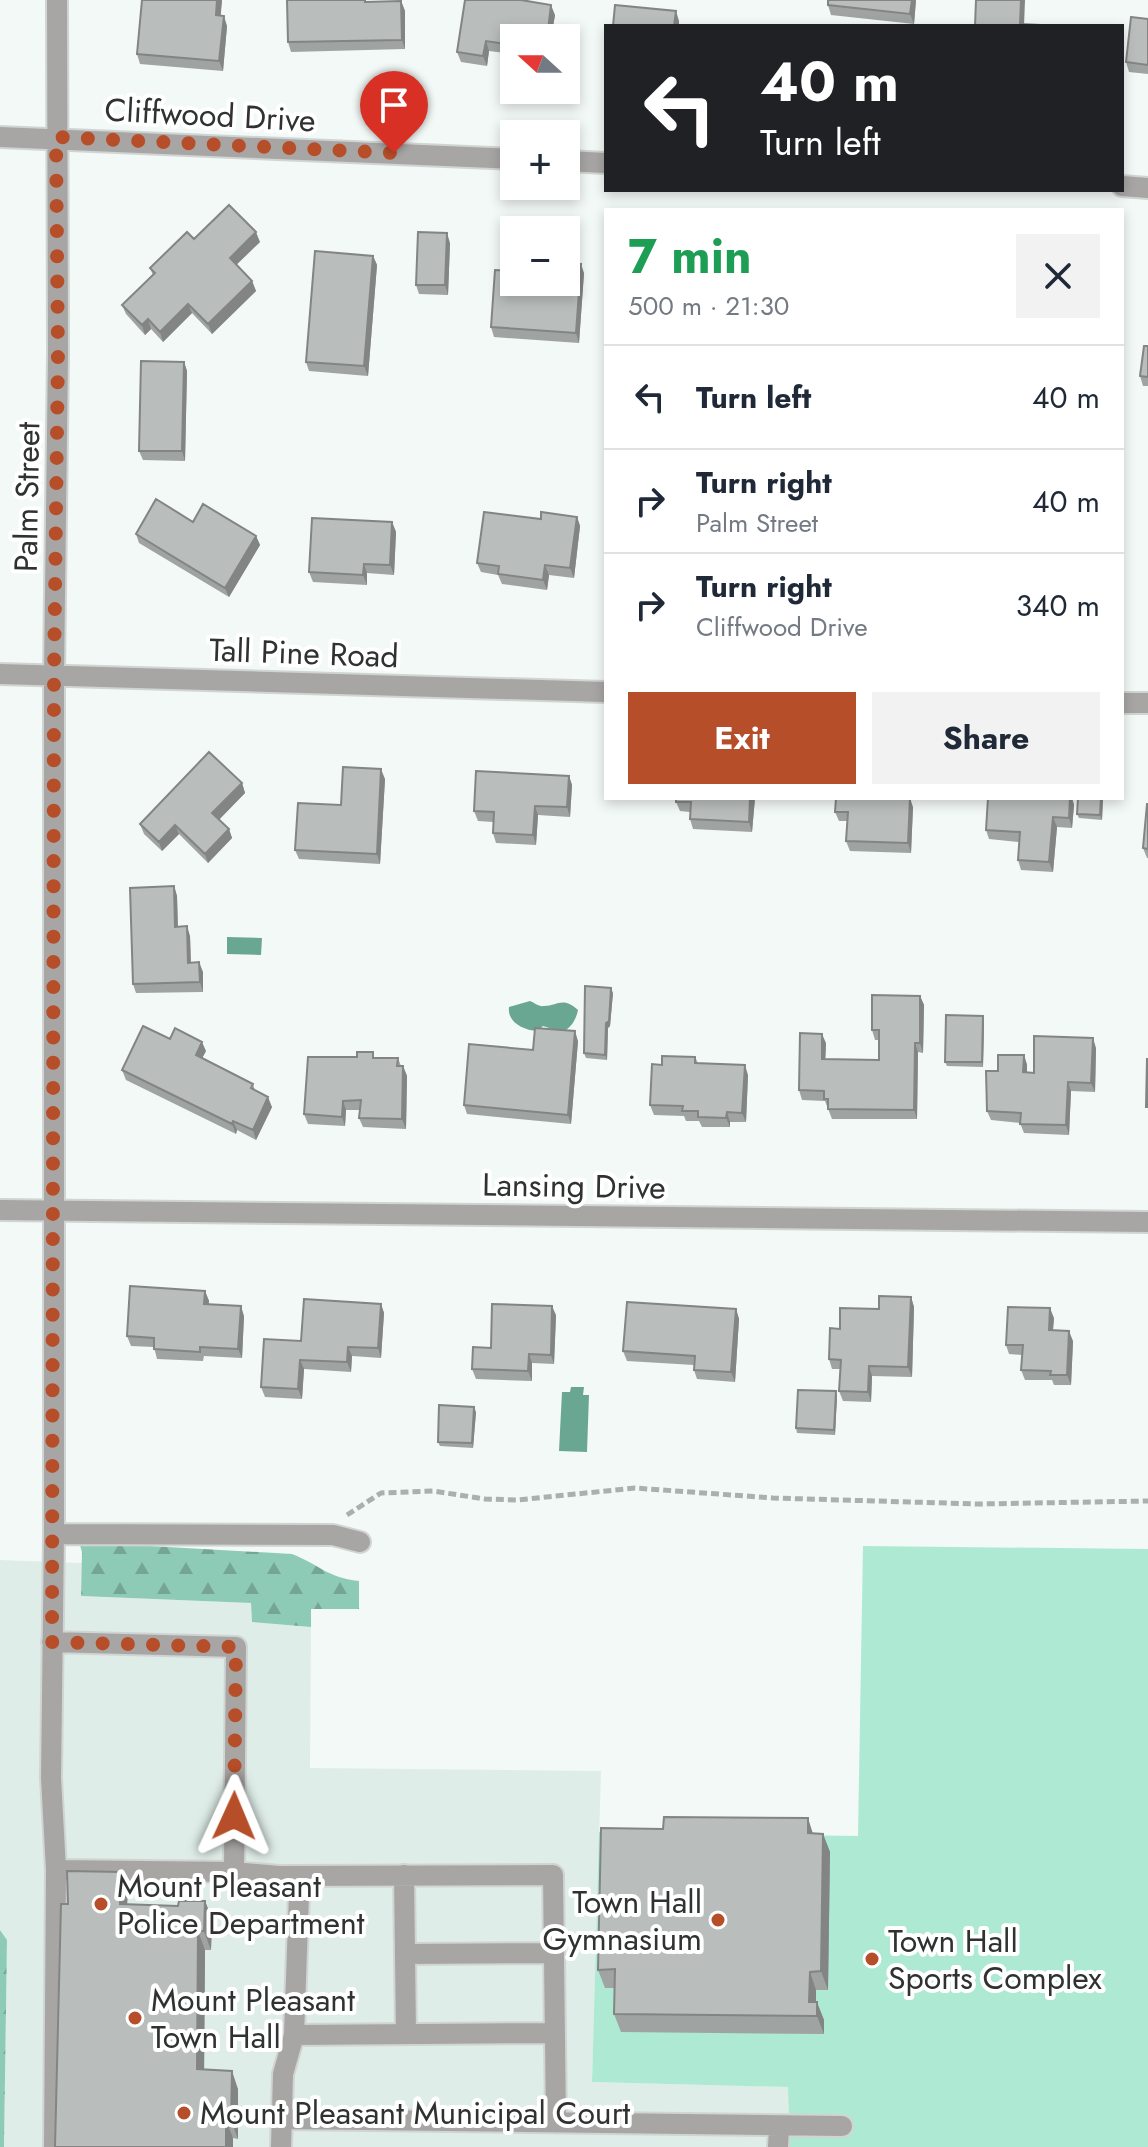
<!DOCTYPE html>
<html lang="en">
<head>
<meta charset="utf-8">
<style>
	body { margin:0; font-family:Jost,sans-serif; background:#f2f2f3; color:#1f2937; height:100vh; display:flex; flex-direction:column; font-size:30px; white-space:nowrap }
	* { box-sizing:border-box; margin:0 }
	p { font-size:26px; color:#747a83 }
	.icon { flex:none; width:44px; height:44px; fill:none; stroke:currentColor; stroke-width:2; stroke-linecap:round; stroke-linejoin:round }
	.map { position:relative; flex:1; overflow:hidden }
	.drawer { position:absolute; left:604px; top:208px; width:520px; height:592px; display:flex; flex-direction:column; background:#fff; border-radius:0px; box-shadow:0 4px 12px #0003 }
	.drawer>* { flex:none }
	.hud { position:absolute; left:604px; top:24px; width:520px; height:168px; border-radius:0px; box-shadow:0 4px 12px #0003; background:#202124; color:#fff; overflow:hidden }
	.needle { width:52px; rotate:291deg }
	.fabs { position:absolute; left:500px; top:24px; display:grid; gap:16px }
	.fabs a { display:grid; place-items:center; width:80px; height:80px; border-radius:0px; background:#fff; box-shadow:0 4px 12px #0003; font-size:40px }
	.pin { position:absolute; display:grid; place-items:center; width:68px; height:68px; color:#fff; margin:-82px -34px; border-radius:50% 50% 50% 0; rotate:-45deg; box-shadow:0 0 8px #0007 }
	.pin .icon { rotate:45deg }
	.me { position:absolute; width:88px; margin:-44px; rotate:1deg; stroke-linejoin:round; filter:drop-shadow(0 0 6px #0008) }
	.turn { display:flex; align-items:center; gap:28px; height:168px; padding:0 24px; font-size:36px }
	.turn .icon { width:104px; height:104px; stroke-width:2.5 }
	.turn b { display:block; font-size:56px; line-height:68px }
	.round { display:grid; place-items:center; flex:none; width:84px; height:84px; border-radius:0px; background:#f2f2f3 }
	.head { display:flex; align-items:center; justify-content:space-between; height:136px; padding:0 24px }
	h1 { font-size:48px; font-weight:700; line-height:60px; color:#1e9e55 }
	.cta { display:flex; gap:16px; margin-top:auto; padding:16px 24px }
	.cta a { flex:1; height:92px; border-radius:0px; background:#b64e29; color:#fff; font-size:32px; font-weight:700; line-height:92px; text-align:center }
	.cta a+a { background:#f2f2f3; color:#1f2937 }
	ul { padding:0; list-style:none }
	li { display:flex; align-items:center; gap:24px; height:104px; padding:0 24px; border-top:2px solid #e0e1e3 }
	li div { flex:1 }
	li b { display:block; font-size:30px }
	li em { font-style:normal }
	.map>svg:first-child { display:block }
	.built { fill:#dfede8 }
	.forest { fill:url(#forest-firs) }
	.pitch { fill:#aee9d4 }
	.water { fill:#6aa792 }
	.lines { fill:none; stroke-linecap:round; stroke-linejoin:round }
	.minor-casing { stroke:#d0d5d3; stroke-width:24 }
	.path { stroke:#abb0ae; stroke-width:5; stroke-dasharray:8 4; stroke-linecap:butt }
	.minor { stroke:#a8a6a5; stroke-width:20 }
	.wall { fill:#9fa3a2 }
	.shaded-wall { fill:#828584 }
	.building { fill:#b9bebc; stroke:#828584; stroke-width:2 }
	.route { stroke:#b64e29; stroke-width:14; stroke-dasharray:0 25.2 }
	.poi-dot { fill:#b64e29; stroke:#fff; stroke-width:3 }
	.labels { text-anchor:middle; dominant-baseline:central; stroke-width:8; stroke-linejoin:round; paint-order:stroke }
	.street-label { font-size:32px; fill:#2f3231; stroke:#fff }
	.poi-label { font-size:32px; fill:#2f3231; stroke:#fff; text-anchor:start }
</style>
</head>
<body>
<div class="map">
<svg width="1148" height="2147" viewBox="0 0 1148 2147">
	<defs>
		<pattern id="forest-firs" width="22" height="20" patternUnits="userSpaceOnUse" patternTransform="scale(2)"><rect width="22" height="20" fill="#8ecbb6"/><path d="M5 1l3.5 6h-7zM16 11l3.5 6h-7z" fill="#74a595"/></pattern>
	</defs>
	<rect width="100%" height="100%" fill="#f3f9f6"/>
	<!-- built -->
	<path class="built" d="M0,1560L82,1563L81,1596L251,1603L252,1622L311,1627L310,1768L601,1771L592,2082L789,2087L790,2147H4L7,1940L0,1930Z"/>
	<!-- forest -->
	<path class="forest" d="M79,1542L292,1554C320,1565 326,1577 359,1581V1609H311V1627L252,1622L251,1603L81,1596L82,1552Z
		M0,1930L7,1940L4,2147H0Z"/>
	<!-- pitch -->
	<path class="pitch" d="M863,1546L1148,1549V2147H790L788,2087L592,2082L599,1832L858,1836Z"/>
	<!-- water -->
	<path class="water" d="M227,937L262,938L261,955L227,954Z
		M530,1001C535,1003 539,1007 544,1006C558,1006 562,996 578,1010C576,1020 571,1028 562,1032L543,1026L537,1031C523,1030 507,1022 509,1007Z
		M571,1387H584L583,1395H589L587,1452L559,1451L562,1392H570Z"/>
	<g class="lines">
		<defs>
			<path id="minor" d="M0,137L514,159
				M566,161L606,163
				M1122,186L1148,188
				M0,674L606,692
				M1122,703H1148
				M0,1210L1148,1222
				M54,1534L333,1535L360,1542
				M52,1642L236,1647L234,1872
				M56,1870L234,1872L279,1876L299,1894L294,2035L283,2074L281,2147
				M404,1875L406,2034
				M279,1876L553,1875L556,2123
				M405,1954L554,1953
				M294,2035L555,2033
				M282,2119L842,2126
				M54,2147L56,1870L51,1778L54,1534V675L58,353L57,0
				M778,2147L779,2127"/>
		</defs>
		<!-- minor casing -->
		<use href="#minor" class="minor-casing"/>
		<!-- path -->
		<path class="path" d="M347,1515L381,1493L433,1491L485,1499L517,1500L635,1488L773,1498L979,1504L1148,1501"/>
		<!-- minor -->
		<use href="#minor" class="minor"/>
	</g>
	<!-- wall -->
	<path class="wall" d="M142,0H222L220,16L227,26L223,71L140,64L137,54Z
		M526,0V2L555,15L551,38H514V54L489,51L487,66L461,62L457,52Z
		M916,0L914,24L831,15L828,5Z
		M401,1L405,11V49L291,52L288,42L368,2Z
		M1148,19V74L1129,72L1126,62Z
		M194,239L260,242L236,265L252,281L256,291L212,334L192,313L163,342L151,329L145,335L126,314L122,305L153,275L150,268Z
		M450,243L448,295L419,294L416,285Z
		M373,256L377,265L368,376L309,371L306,362Z
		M584,273L579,343L494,337L491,327L514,282Z
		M1148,346V386H1143L1140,376Z
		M184,362L187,371L185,461L143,460L139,451Z
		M577,517L580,526L574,578L549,575L547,590L502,584L498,575L481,572L477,563L541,519Z
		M193,522L256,536L260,545L229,597L139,543L136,534Z
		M392,522L396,532L394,575L367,573V585L313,582L309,572Z
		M569,776L572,785L570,817L538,815L536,845L496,843L493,833V822L478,821L474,811Z
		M385,779L380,864L299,859L295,850Z
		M242,783L245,793L219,819L229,829L232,838L208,863L179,834L162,851L144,834L140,824Z
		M755,798L752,832L693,829L690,819V812L680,811L676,802Z
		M988,798H1072L1074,805L1072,828L1057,827L1053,872L1021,870L1018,860L1019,842L989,839L986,830Z
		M1103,798L1102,820L1079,818L1077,814Z
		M1148,804V858H1147L1143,848Z
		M913,807L911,853L850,851L846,841L847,821H839L835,812Z
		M174,886L177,896L178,927L190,936L191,962L203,972V992L136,993L133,984Z
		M613,993L610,1026L608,1028L607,1060L586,1058L584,1053Z
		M920,996L924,1005L923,1053L918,1052L917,1119H832L825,1101L802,1100L799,1090L826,1043L825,1059L879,1060V1040H875L872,1030Z
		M984,1020L983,1067L947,1066L945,1062Z
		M578,1041L571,1124L467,1114L464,1105L533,1050Z
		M1096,1048L1095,1092L1071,1091L1069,1135L1024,1133L1020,1123L991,1120L987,1111L998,1071L1024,1055L1027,1065V1072L1034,1073Z
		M206,1051L202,1058L253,1084L255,1091L272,1107L256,1140L237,1130L236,1134L126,1080L122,1070Z
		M695,1057L698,1063L748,1075L746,1122H730V1127H702L699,1121H686L684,1116L654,1115L650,1105L662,1065Z
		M375,1058H398L401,1066H403L407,1076L406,1129L363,1127L359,1118L360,1110H346L345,1126L308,1124L304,1114Z
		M205,1291L209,1301L208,1304L244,1316L242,1358L204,1356L203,1361L157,1359L154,1347L131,1346L127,1336Z
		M911,1297L914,1307L912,1377L872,1376L871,1402L843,1401L839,1391L840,1369H832L829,1359L840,1329L879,1309Z
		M381,1304L384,1313L381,1358L352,1356L351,1372L304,1369L302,1399L265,1397L261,1387L301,1341Z
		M736,1309L739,1319L735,1382L697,1379L694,1370V1365L627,1361L623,1351Z
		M556,1315L554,1364L532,1363V1381L476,1379L472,1369L491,1348Z
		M1054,1318L1053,1330L1073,1341L1071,1385H1054L1052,1380H1025L1021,1370L1022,1355L1009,1354L1006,1345Z
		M837,1396L835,1435L797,1433L796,1428Z
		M476,1412L473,1448L440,1446L438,1442Z
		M813,1833L823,1834L830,1852L828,1990H816V2002L824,2020V2034L621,2032L614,2014L615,1988H605L598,1970Z
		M121,1872L128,1890L127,1904L178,1906L205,1901L212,1919L211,1950H205L204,2069L238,2089V2139L233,2138L68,1904Z"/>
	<!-- shaded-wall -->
	<path class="shaded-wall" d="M217,0H222L220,25L216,15Z
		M912,0H916L914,24L910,14Z
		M1021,0H1025L1024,26L1020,24Z
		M401,1L405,11V49L402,40Z
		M551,5L555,15L551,38H547Z
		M676,11L679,21V26H674Z
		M224,16L227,26L223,71L219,61Z
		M486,41L489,51L487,66L483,56Z
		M256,232L260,242L233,268L230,258Z
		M447,233L450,243L448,295L445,285Z
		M373,256L377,265L368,376L364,366Z
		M581,264L584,273L579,343L576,333Z
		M252,281L256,291L212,334L208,324Z
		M188,304L192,313L163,342L160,332Z
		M148,319L151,329L145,335L142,325Z
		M184,362L187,371L185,461L182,451Z
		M577,517L580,526L574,578L570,568Z
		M392,522L396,532L394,575L390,565Z
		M256,536L260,545L229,597L225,588Z
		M364,564L367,573V585L363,575Z
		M545,565L549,575L547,590L543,580Z
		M381,769L385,779L380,864L377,854Z
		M569,776L572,785L570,817L567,807Z
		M242,783L245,793L216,823L212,813Z
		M750,798H755L752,832L749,822Z
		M910,798L913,807L911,853L908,843Z
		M1070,798H1072L1074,805L1072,828L1069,818Z
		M1101,798H1103L1102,820L1100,815Z
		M535,806L538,815L536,845L533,835Z
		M1053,817L1057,827L1053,872L1049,862Z
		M175,825L179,834L162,851L159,842Z
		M229,829L232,838L208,863L205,854Z
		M174,886L177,896L178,936L175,927Z
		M187,926L190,936L191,972L188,963Z
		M199,962L203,972V992L200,982Z
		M611,988L613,993L610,1026L608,1028L607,1060L605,1055L606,1023Z
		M920,996L924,1005L923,1053L920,1043Z
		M983,1016L984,1020L983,1067L982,1062Z
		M575,1031L578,1041L571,1124L568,1115Z
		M822,1034L826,1043L825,1069L822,1059Z
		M1093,1038L1096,1048L1095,1092L1091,1083Z
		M202,1042L206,1051L199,1064L196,1055Z
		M915,1043L918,1052L917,1119L914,1110Z
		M1024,1055L1027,1065V1082L1023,1072Z
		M745,1065L748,1075L746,1122L742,1113Z
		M403,1066L407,1076L406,1129L402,1119Z
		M1068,1082L1071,1091L1069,1135L1066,1125Z
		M268,1097L272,1107L256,1140L253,1130Z
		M343,1101L346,1110L345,1126L342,1117Z
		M727,1112L730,1122V1127L726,1118Z
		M233,1121L237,1130L236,1134L232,1124Z
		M205,1291L209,1301L208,1314L204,1304Z
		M911,1297L914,1307L912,1377L908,1367Z
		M381,1304L384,1313L381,1358L378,1348Z
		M241,1306L244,1316L242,1358L238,1349Z
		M552,1306L556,1315L554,1364L551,1355Z
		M1050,1308L1054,1318L1052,1340L1049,1330Z
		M736,1309L739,1319L735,1382L731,1372Z
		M1069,1331L1073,1341L1071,1385L1067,1375Z
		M348,1347L352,1356L351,1372L347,1362Z
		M529,1354L532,1363V1381L528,1371Z
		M300,1360L304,1369L302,1399L298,1389Z
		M869,1366L872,1376L871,1402L868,1392Z
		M836,1391L837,1396L835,1435L834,1430Z
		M474,1407L476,1412L473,1448L472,1443Z
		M808,1818L814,1837L808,1833Z
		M823,1834L830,1852L828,1990L821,1971Z
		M121,1872L128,1890L126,1922L120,1904Z
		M205,1901L212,1919L211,1950L204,1931Z
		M198,1931L205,1950L204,2087L197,2069Z
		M810,1972L816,1990V2016L809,2002Z
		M817,2002L824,2020V2034L817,2016Z
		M232,2071L238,2089V2139L231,2120Z
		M226,2120L233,2138V2147H226Z"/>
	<!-- building -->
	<path class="building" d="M142,0H217L216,15L224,16L219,61L137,54Z
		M287,0H365V2L401,1L402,40L288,42Z
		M465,0H521L551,5L547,38H514V45L486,41L483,56L457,52Z
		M828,0H912L910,14L828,5Z
		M976,0H1021L1020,24L1062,26H975Z
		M615,5L676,11L674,26H613Z
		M1131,17L1148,19V65L1126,62Z
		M229,205L256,232L230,258L252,281L208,324L188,304L160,332L148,319L142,325L122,305L155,273L150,268L187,232L194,239Z
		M418,232L447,233L445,285H416Z
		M315,251L373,256L364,366L306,362Z
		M566,263L581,264L576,333L491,327L495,270L514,271V282H566Z
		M1144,346H1148V377L1140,376Z
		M141,361L184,362L182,451H139Z
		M156,499L193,522L203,504L256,536L225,588L136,534Z
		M484,512L541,519V512L577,517L570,568L545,565L543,580L498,574L499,566L477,563Z
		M312,518L392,522L390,565L364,564L363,575L309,572Z
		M209,752L242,783L212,813L229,829L205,854L175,825L159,842L140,824Z
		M343,767L381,769L377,854L295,850L298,803L341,805Z
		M476,771L569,776L567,807L535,806L533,835L493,833L494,812L474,811Z
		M676,798H750L749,822L690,819L691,802H676Z
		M836,798H910L908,843L846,841L848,812H835Z
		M988,798H1070L1069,818L1053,817L1049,862L1018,860L1020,832L986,830Z
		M1078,798H1101L1100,815L1077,814Z
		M1147,804H1148V849L1143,848Z
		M174,886L175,927L187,926L188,963L199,962L200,982L133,984L130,888Z
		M585,986L611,988L609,1021L606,1023L605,1055L584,1053Z
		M872,995L920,996V1043H915L914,1110L828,1109V1099H824V1091L799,1090L800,1033L822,1034V1059L879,1060V1030H872Z
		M946,1015L983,1016L982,1062H945Z
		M143,1026L170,1039L175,1028L202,1042L196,1055L253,1084L251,1088L268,1097L253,1130L233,1121L232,1124L122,1070Z
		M535,1028L575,1031L568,1115L464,1105L469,1044L533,1050Z
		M1034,1036L1093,1038L1091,1083L1068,1082L1066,1125L1020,1124L1021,1113L987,1111L986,1071H998V1055H1024L1023,1072L1034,1073Z
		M357,1052H373V1058H398L397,1066H403L402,1119L359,1118L361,1100L343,1101L342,1117L304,1114L308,1057H357Z
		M662,1056L695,1057V1063L745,1065L742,1113L727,1112L726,1118L698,1117V1111H682L683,1106L650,1105L652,1064L662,1065Z
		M1147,1059H1148V1107H1146Z
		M130,1286L205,1291L204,1304L241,1306L238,1349L200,1347V1352L154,1349V1338L127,1336Z
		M879,1296L911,1297L908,1367L869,1366L868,1392L839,1391L841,1360L829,1359L830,1328L840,1329V1308L879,1309Z
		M304,1299L381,1304L378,1348L348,1347L347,1362L300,1360L298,1389L261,1387L264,1339L301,1341Z
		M627,1302L736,1309L731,1372L694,1370L695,1356L623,1351Z
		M492,1304L552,1306L551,1355L529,1354L528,1371L472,1369L473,1347L491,1348Z
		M1008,1307L1050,1308L1049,1330L1069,1331L1067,1375H1050L1051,1371L1021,1370L1023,1345H1006Z
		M798,1390L836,1391L834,1430L796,1428Z
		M439,1405L474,1407L472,1443L438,1442Z
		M664,1817L808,1818V1833L823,1834L821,1971L810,1972L809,2002H817V2016L614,2014L615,1969L598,1970L601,1828L663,1829Z
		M67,1871L121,1872L120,1904L178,1906L179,1901H205L204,1931H198L197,2069L232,2071L231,2120H226V2147H55L61,1904H68Z"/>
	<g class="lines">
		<!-- route -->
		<path class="route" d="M234,1816L236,1647L52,1642L54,675L58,353L56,137L394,153"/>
	</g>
	<!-- markers -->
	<g class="poi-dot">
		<circle cx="101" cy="1904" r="8"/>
		<circle cx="718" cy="1920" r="8"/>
		<circle cx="872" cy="1959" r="8"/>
		<circle cx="135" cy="2018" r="8"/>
		<circle cx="184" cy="2113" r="8"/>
	</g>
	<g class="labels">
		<!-- street labels -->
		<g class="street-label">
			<text transform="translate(210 115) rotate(3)">Cliffwood Drive</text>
			<text transform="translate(27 497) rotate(-89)">Palm Street</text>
			<text transform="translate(304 653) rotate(2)">Tall Pine Road</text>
			<text transform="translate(574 1186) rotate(1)">Lansing Drive</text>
		</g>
		<!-- poi labels -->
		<g class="poi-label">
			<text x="117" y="1886">Mount Pleasant<tspan x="117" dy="37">Police Department</tspan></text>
			<text x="702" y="1902" text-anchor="end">Town Hall<tspan x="702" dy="37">Gymnasium</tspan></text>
			<text x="888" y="1941">Town Hall<tspan x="888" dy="37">Sports Complex</tspan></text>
			<text x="151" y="2000">Mount Pleasant<tspan x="151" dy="37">Town Hall</tspan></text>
			<text x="200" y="2113">Mount Pleasant Municipal Court</text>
		</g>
	</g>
</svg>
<div class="fabs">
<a><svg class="needle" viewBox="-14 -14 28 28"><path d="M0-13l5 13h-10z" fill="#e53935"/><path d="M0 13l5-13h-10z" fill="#747a83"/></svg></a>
<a>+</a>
<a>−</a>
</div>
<div class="pin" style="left:394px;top:153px;background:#d93025"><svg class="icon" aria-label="arrive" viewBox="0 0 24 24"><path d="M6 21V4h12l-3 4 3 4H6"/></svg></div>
<svg class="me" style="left:234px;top:1816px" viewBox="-20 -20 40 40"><path d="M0-17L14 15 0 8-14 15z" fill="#b64e29" stroke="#fff" stroke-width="4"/></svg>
<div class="hud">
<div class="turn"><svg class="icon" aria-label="left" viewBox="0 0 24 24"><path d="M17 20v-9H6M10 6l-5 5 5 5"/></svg><div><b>40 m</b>Turn left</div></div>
</div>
<section class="drawer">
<div class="head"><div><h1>7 min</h1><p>500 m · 21:30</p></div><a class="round"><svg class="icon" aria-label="close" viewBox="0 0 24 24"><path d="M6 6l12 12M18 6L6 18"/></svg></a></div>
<ul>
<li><svg class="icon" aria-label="left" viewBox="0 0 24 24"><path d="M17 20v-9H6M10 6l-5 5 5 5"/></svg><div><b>Turn left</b></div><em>40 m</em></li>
<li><svg class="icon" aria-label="right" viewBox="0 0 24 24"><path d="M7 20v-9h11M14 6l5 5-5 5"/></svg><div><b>Turn right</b><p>Palm Street</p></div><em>40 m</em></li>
<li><svg class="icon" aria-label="right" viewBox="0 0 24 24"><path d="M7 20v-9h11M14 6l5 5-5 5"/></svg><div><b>Turn right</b><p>Cliffwood Drive</p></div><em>340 m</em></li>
</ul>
<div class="cta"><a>Exit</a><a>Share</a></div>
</section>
</div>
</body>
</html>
